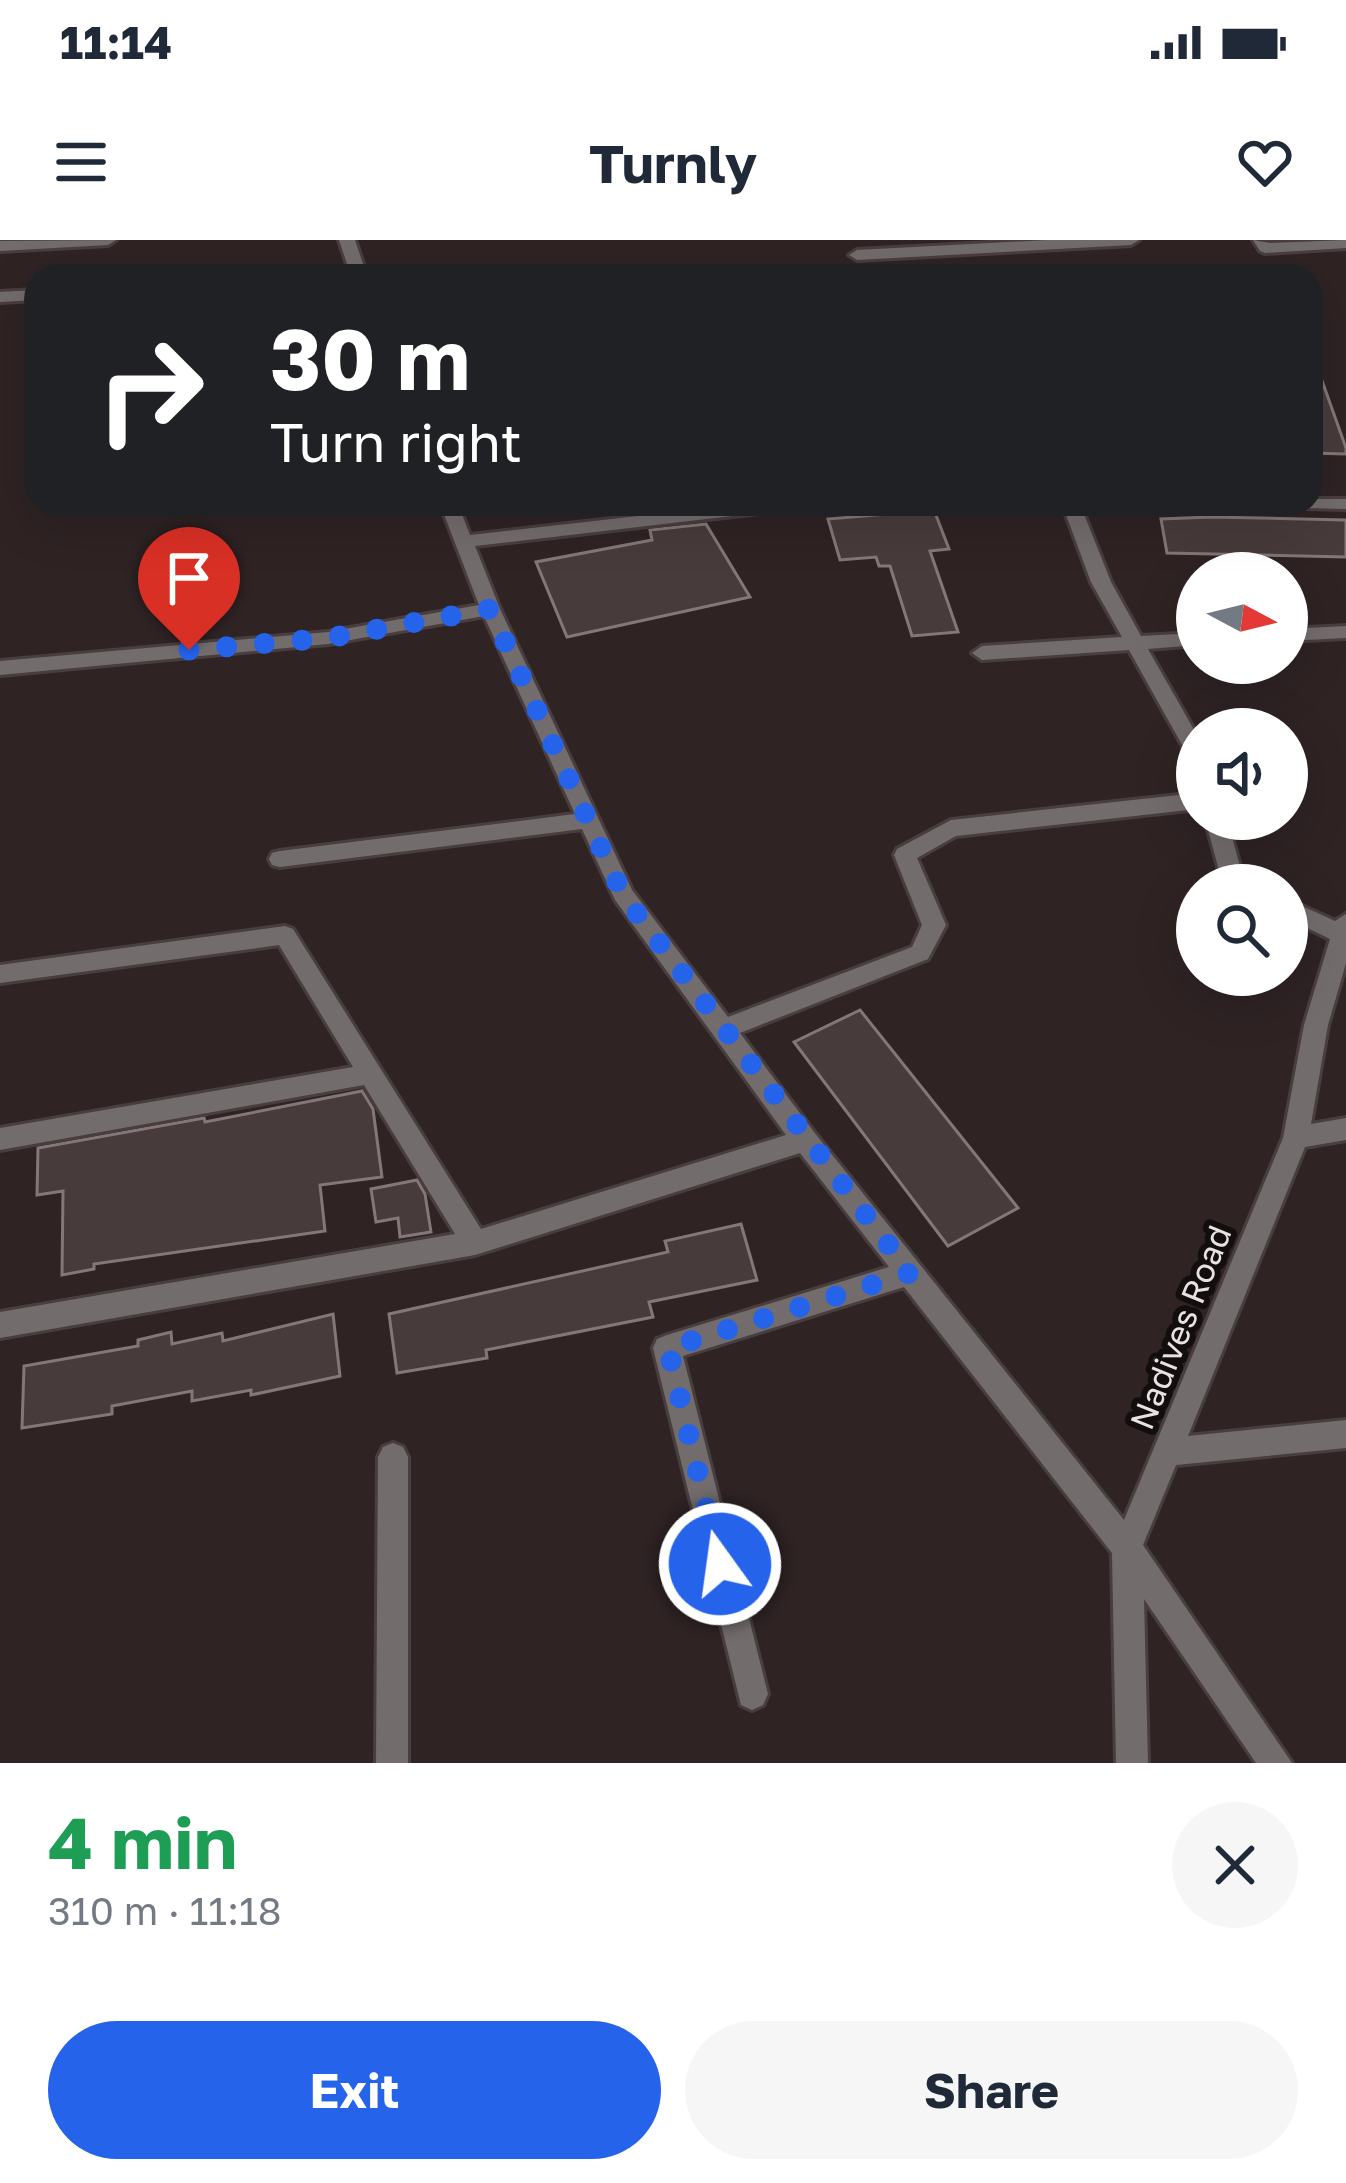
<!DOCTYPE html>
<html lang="en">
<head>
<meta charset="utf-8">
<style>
	body { margin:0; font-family:"Golos Text",sans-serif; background:#f6f6f7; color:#1f2937; height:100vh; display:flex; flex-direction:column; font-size:45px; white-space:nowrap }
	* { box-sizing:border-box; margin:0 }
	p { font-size:39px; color:#747a83 }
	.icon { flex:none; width:66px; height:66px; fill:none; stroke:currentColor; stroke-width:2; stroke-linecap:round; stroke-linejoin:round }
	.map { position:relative; height:1523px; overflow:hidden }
	.sheet { display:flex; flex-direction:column; background:#fff; flex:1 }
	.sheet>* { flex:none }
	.guide { position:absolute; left:24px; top:24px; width:1299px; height:252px; border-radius:36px; box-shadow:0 12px 48px #0002; background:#202124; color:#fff; overflow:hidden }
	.needle { width:78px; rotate:97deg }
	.buttons { position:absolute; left:1176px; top:312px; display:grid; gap:24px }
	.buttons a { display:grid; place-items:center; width:132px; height:132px; border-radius:50%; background:#fff; box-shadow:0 12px 48px #0002; font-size:60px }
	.pin { position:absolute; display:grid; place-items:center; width:102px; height:102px; color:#fff; margin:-123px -51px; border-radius:50% 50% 50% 0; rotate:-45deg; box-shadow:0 0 12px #0007 }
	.pin .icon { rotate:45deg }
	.me { position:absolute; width:132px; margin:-66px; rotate:346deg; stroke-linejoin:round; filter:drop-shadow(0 0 9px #0008) }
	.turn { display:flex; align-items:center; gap:42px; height:252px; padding:0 48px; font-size:54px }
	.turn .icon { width:156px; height:156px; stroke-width:2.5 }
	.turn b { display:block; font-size:84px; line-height:102px }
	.round { display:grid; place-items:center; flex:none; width:126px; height:126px; border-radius:63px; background:#f6f6f7 }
	.overview { display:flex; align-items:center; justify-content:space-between; height:204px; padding:0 48px }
	h1 { font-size:72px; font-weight:700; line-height:90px; color:#1e9e55 }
	.cta { display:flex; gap:24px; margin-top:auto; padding:24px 48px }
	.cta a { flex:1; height:138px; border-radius:72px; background:#2563eb; color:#fff; font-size:48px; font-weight:700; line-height:138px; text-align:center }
	.cta a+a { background:#f6f6f7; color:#1f2937 }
	.status { display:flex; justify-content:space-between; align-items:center; height:84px; padding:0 60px; background:#fff; direction:ltr }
	.status svg { height:33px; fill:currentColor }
	header { display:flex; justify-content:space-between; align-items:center; height:156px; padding:0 48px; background:#fff; font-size:54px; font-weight:700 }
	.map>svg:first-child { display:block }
	.building { fill:#483b3c; stroke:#857677; stroke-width:3 }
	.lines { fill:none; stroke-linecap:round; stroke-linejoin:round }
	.street-casing { stroke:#493e3f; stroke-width:6 }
	.street { fill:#736c6d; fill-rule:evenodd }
	.route { stroke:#2563eb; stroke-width:21; stroke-dasharray:0 37.8 }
	.labels { text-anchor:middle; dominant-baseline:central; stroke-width:12; stroke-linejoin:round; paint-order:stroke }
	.street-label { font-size:33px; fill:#eae2e2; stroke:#130e0e }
</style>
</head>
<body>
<div class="status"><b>11:14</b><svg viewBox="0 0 49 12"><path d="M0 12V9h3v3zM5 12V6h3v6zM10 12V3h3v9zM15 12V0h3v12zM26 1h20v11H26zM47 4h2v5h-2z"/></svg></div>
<header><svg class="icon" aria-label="menu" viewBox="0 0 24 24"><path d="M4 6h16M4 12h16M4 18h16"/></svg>Turnly<svg class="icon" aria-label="heart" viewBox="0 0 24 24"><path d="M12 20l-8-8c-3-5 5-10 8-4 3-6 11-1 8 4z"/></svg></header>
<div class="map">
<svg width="1346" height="1523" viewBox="0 0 1346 1523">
	<rect width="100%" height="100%" fill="#2f2324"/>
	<!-- building -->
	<path class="building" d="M1315,121L1346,208V214L1311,213V122Z
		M934,270L949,309L930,311L958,392L912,396L890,326H879L876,317L840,320L828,279Z
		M1211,277L1346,280V317L1167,313L1161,279Z
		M706,284L750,357L567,397L536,322L652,300L650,290Z
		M860,770L1018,968L948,1006L794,802Z
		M362,851L373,869L382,937L320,945L325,991L94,1024V1029L62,1035L63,951L37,955L38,908L204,878L205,882Z
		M417,940L425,954L431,992L400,997L398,978L376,982L371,949Z
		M741,984L757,1040L649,1062L653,1077L486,1110L487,1118L397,1133L389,1074L668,1012L665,1001Z
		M333,1074L340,1136L251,1155V1150L192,1161V1151L112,1166V1174L22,1188L24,1126L138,1106V1100L171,1092L172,1104L222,1093L223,1101Z"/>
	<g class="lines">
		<defs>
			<path id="street" d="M116,0L108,5L0,11V1Z
				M339,0H355L367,36H351Z
				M1048,0H1139L1131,5L857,20L849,15L857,10Z
				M1253,0L1270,3L1346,0V8L1265,13L1260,11Z
				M36,50V60L0,62V52Z
				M1311,259H1346V269L1305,268L1302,264H1311Z
				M440,264H458L470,295L744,264H802L793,269L475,306L500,369L632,650L728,777L912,707L922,685L894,615L897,609L951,580L1197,553V569L956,596L917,618L946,685L928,719L740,793L814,892L1124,1280L1283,898L1304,785L1330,699L1287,678V659L1335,681L1346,674V723L1328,785L1311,884L1346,878V900L1305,907L1188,1196L1346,1180V1208L1176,1225L1143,1305L1292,1523H1256L1144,1359L1148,1523H1116L1112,1313L904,1047L683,1116L768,1454L763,1465L752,1470L741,1465L653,1108L657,1099L667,1095L889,1027L800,913L475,1015L0,1098V1072L455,994L364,845L0,910V888L353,827L279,705L0,743V725L285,686L293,689L481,989L786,895L615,660L582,589L280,627L272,625L269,619L272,613L280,611L575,574L484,376L328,404L0,435V421L328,392L479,365Z
				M1062,264H1080L1111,342L1141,396L1197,393V405L1148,409L1197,495V521L1190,519L1129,410L982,420L972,413L982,406L1122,397L1091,342Z
				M1346,386V398L1287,401V389Z
				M1205,579H1227L1243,637L1251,645H1223Z
				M393,1203L403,1207L408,1217V1523H376L378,1217L383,1207Z"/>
		</defs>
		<!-- street casing -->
		<use href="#street" class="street-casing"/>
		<!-- street -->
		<use href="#street" class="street"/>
	</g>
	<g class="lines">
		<!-- route -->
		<path class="route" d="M189,410L328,398L490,369L623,655L910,1033L668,1108L720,1324"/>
	</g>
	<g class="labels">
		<!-- street labels -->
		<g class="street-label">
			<text transform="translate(1180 1087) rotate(-68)">Nadives Road</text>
		</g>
	</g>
</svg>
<div class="buttons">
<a><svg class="needle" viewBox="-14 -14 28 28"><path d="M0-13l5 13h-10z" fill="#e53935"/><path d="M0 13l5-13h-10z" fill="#747a83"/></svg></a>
<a><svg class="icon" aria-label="sound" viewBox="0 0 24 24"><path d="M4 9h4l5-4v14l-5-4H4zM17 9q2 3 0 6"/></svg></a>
<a><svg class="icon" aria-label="search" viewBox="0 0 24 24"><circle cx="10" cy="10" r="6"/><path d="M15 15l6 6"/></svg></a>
</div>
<div class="pin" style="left:189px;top:410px;background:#d93025"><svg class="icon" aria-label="arrive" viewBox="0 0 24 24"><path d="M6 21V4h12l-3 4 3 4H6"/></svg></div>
<svg class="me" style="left:720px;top:1324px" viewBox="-20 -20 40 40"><circle r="17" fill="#2563eb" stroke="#fff" stroke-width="3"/><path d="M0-11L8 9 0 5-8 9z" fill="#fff"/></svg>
<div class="guide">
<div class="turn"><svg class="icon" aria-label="right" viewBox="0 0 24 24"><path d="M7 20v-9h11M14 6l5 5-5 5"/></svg><div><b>30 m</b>Turn right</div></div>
</div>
</div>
<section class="sheet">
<div class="overview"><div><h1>4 min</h1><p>310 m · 11:18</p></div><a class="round"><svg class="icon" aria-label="close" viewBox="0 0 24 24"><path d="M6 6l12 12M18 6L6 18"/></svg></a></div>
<div class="cta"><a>Exit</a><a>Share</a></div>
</section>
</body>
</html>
